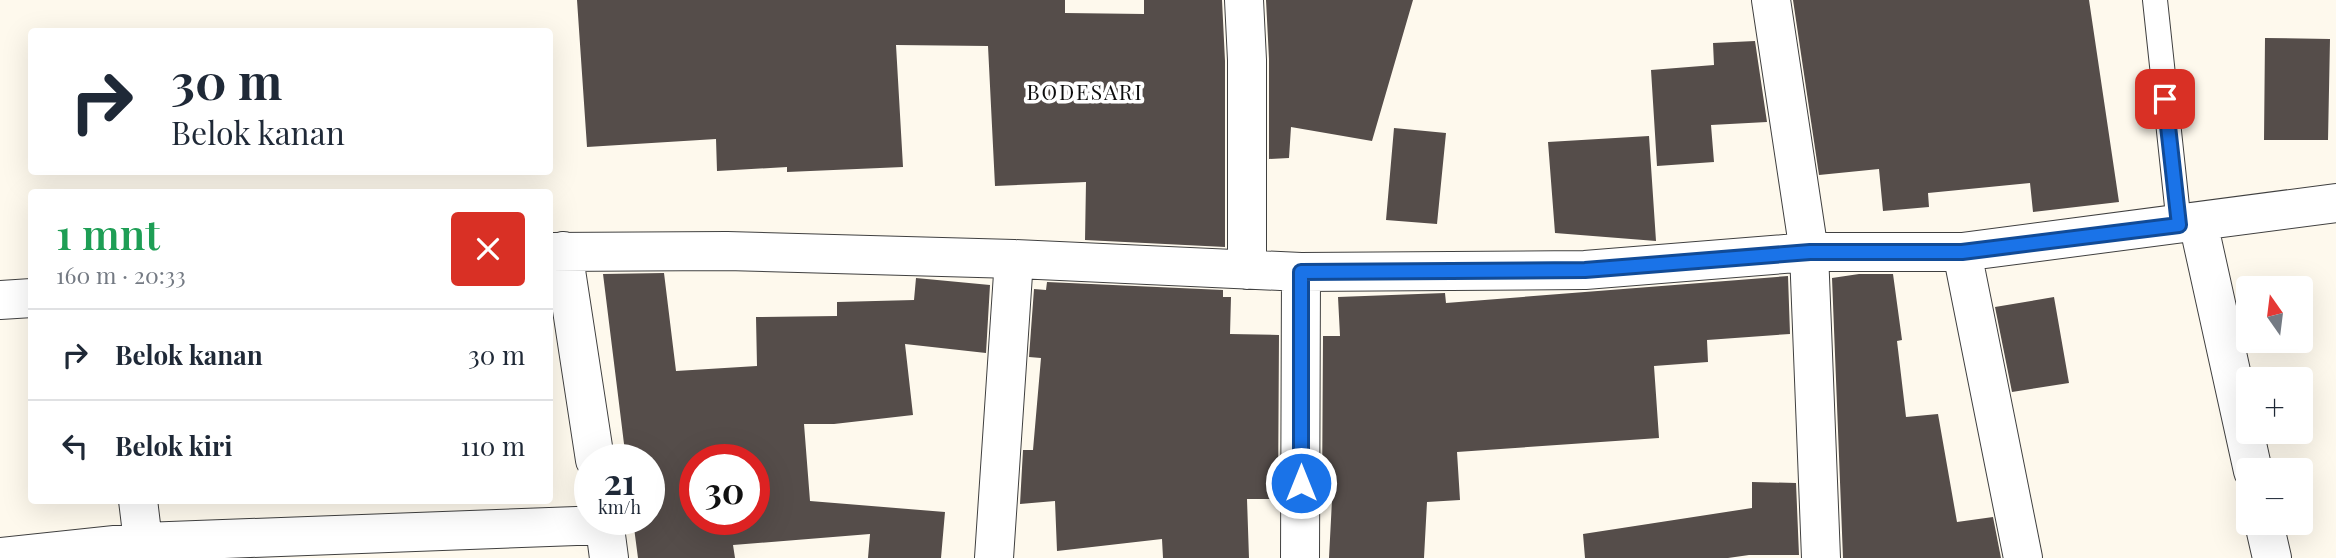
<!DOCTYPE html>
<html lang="id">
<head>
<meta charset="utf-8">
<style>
	body { margin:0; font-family:"Playfair Display",serif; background:#f6f6f7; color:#1f2937; height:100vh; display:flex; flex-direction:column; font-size:26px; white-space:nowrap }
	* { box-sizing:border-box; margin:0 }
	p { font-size:23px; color:#747a83 }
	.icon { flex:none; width:38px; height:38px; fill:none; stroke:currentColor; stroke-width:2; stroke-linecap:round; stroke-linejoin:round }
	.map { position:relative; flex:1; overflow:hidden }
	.panel { position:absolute; left:28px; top:189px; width:525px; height:315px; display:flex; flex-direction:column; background:#fff; border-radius:7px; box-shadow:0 7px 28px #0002 }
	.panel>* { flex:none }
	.guide { position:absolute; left:28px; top:28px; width:525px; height:147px; border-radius:7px; box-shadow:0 7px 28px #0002; background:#fff; color:#1f2937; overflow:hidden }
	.needle { width:46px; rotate:346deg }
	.controls { position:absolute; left:2236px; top:276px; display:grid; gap:14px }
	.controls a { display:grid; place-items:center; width:77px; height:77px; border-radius:7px; background:#fff; box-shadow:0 7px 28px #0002; font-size:35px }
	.speed { position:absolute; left:574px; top:444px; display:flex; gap:14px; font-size:35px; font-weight:700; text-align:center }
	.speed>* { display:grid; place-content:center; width:91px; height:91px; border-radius:50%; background:#fff; box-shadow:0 7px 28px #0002; line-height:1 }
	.speed small { font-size:18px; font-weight:400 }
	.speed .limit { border:10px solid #d22; background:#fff; color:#111 }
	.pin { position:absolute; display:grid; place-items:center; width:60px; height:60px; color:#fff; margin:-30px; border-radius:14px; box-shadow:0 4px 10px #0006 }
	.me { position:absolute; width:77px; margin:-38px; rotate:0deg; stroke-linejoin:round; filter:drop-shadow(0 0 5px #0008) }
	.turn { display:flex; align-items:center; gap:24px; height:147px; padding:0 28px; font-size:32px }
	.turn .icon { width:91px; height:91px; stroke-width:2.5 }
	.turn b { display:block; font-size:49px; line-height:60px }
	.round { display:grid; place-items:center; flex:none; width:74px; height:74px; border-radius:7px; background:#f6f6f7 }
	.summary { display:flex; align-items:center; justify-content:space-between; height:119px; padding:0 28px }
	h1 { font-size:42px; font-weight:600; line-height:52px; color:#1e9e55 }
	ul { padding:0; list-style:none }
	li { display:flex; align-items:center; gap:21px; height:91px; padding:0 28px; border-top:2px solid #e0e1e3 }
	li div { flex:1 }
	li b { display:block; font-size:26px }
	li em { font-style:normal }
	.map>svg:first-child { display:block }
	.building { fill:#554d4a; fill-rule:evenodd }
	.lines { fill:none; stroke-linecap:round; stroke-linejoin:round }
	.lane-casing { stroke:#404040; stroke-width:26 }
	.street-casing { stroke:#404040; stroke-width:40 }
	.lane { stroke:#fff; stroke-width:24 }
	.street { stroke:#fff; stroke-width:38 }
	.route-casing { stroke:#114b97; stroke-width:18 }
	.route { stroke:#1a73e8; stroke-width:12 }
	.labels { text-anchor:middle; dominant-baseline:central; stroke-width:7; stroke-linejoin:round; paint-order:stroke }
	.quarter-label { font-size:21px; letter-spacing:2px; fill:#0d0d0d; stroke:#fff }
</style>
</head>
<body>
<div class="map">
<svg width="2336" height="558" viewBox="0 0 2336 558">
	<rect width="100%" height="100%" fill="#fef9ed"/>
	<!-- building -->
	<path class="building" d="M577,0H1065V13L1144,14V0H1222L1225,61V247L1085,240L1086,182L995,186L988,46L896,45L903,167L787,172V167L717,171L716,139L587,147Z
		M1266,0H1413L1372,141L1291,127L1289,158L1269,159V59Z
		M1793,0H2089L2119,202L2033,212L2030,183L1928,193L1929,207L1883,211L1879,169L1819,175Z
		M2265,38L2330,39L2328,140H2264Z
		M1755,41L1767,122L1711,125L1714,162L1657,166L1651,70L1714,65L1713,43Z
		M1394,128L1446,133L1437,224L1386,220Z
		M1649,136L1656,241L1555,233L1548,142Z
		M664,273L676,371L757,366L756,317L837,316V302L914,300L916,278L990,285L986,353L905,344L913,415L834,424H804L810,501L945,512L941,558H868L870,534L733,545L735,558H638L633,520H649V460H626L603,274ZM695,460H754V520H695Z
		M1859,274H1893L1902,340L1897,341L1906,417L1938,414L1957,522L1993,517L2001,558H1843L1832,278Z
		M1788,276L1790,334L1707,340L1708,362L1654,366L1659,438L1457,452L1460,500L1427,502L1424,558H1329L1332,500H1322L1323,336H1340L1338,297L1445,293L1446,303Z
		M1047,282L1223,290V297H1231L1230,334L1279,335L1278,499H1247L1249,558H1163L1162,539L1057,551L1055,501L1020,504L1023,450H1033L1041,358L1029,357L1034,289L1046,290Z
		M2054,297L2069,383L2012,392L1995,307Z
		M1752,482L1796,483L1799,555H1749L1728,558H1585L1583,534L1752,508Z"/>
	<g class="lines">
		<defs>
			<path id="lane" d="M2155,0L2179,225"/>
			<path id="street" d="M1244,0L1247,60V270
				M1771,0L1809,252L1821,558
				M2198,222L2253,471
				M563,251L595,460
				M550,252L727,251L1014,259L1301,272L1585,270L1809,252H1962L2336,203
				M1962,252L2023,558
				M0,300L32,298
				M138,500L145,558
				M604,520L609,558
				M2264,523L2272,558
				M0,557L143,542L604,525
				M994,558L1014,259
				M1300,558L1301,272"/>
		</defs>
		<!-- lane casing -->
		<use href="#lane" class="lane-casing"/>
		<!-- street casing -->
		<use href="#street" class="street-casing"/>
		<!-- lane -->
		<use href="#lane" class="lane"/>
		<!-- street -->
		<use href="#street" class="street"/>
	</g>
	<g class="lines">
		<defs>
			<path id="route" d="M1301,483V272L1585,270L1810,252H1962L2179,225L2165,99"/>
		</defs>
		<!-- route casing -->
		<use href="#route" class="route-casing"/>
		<!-- route -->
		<use href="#route" class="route"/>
	</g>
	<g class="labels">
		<!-- quarter labels -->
		<g class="quarter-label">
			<text x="1085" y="91">BODESARI</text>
		</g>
	</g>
</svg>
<div class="controls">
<a><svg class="needle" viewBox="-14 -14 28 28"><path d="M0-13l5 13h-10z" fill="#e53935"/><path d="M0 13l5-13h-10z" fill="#747a83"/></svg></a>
<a>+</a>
<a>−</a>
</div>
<div class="speed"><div>21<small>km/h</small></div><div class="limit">30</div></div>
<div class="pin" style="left:2165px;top:99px;background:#d93025"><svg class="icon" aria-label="arrive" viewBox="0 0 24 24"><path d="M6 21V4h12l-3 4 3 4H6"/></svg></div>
<svg class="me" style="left:1301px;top:483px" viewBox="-20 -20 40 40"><circle r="17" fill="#1a73e8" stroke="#fff" stroke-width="3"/><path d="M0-11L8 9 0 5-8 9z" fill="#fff"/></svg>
<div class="guide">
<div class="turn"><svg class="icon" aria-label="right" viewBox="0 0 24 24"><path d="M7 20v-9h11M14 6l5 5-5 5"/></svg><div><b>30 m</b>Belok kanan</div></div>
</div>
<section class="panel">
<div class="summary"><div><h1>1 mnt</h1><p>160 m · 20:33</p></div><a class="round" style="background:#d93025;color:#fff"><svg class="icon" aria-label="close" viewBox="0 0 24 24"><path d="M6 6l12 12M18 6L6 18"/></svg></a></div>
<ul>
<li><svg class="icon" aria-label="right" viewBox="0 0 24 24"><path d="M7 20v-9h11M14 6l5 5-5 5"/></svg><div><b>Belok kanan</b></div><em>30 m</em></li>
<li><svg class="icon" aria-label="left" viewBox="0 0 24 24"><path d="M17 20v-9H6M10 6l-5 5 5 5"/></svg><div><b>Belok kiri</b></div><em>110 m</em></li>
</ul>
</section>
</div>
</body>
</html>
